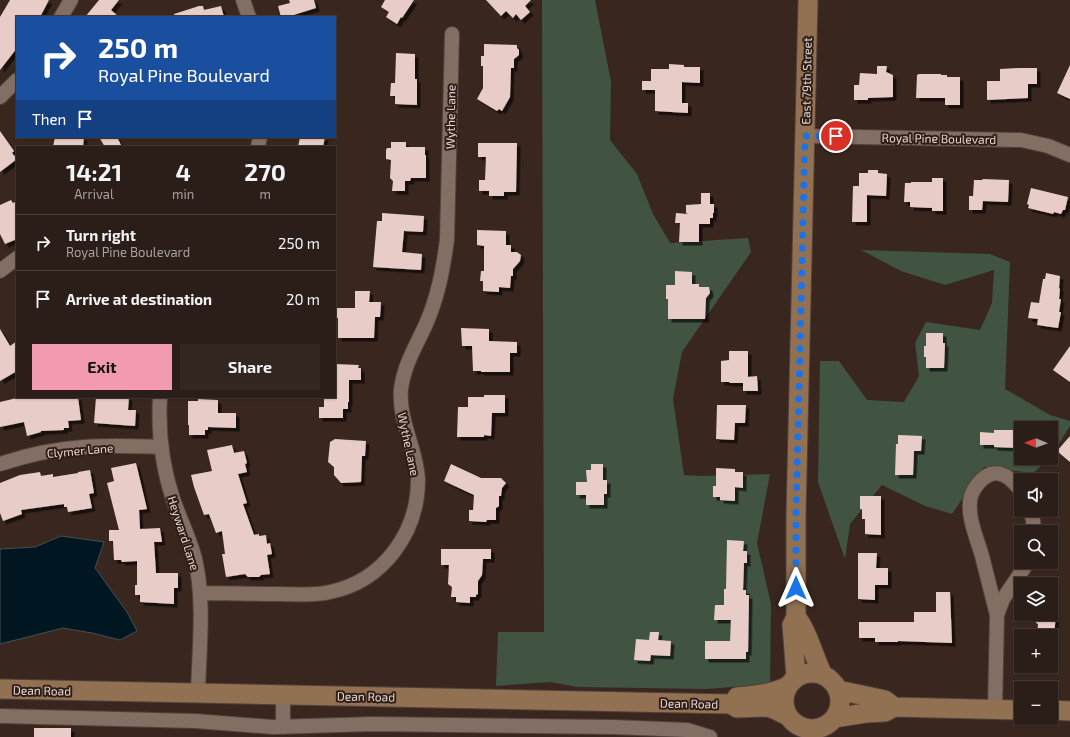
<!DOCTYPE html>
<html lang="en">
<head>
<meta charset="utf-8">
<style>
	body { margin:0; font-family:"Exo 2",sans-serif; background:#332620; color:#f1f3f6; height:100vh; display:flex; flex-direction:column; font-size:15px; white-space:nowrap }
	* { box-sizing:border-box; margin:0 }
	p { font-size:13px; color:#a6a2a1 }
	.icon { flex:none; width:22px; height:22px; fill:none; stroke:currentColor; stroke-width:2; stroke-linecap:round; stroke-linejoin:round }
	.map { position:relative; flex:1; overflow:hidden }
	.drawer { position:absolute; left:16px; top:146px; width:320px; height:252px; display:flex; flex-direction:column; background:#2b1d17; border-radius:0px; box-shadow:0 1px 3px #0004,0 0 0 1px #473b36 }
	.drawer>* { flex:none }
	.hud { position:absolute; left:16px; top:16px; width:320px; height:122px; border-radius:0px; box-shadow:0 1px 3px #0004,0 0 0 1px #473b36; background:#1a4fa0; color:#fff; overflow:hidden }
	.needle { width:26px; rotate:271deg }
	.controls { position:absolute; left:1014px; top:421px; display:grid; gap:8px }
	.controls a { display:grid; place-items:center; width:44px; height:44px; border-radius:0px; background:#2b1d17; box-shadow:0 1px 3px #0004,0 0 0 1px #473b36; font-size:20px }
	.pin { position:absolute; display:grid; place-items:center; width:34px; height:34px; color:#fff; margin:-17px; border:2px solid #fff; border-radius:50%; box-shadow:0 1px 4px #0007 }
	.me { position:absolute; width:44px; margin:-22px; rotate:0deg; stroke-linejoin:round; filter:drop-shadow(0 0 3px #0008) }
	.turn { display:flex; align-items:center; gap:14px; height:84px; padding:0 16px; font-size:18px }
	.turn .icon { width:52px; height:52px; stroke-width:2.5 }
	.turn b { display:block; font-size:28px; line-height:34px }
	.then { display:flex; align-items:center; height:38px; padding:0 16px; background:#0003; gap:8px; font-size:15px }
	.eta { display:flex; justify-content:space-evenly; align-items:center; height:68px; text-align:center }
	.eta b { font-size:24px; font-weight:700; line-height:28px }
	.button { display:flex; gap:8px; margin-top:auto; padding:8px 16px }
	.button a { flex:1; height:46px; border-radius:0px; background:#f29ab0; color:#111; font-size:16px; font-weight:700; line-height:46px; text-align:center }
	.button a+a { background:#332620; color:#f1f3f6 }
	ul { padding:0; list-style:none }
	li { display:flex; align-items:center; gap:12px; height:56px; padding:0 16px; border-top:1px solid #473b36 }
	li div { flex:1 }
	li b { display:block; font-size:15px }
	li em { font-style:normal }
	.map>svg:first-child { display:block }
	.green { fill:#415341 }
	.water { fill:#001620; stroke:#444f55 }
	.building { fill:#e7ccc8; filter:url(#shadow) }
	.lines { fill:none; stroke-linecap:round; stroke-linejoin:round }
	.street-casing { stroke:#52423c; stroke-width:16 }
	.secondary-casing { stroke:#52423c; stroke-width:21 }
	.street { stroke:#836e64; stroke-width:14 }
	.secondary { stroke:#927153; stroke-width:19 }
	.route { stroke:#1a73e8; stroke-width:7; stroke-dasharray:0 12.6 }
	.labels { text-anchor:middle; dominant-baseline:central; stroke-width:4; stroke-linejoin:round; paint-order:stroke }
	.street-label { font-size:12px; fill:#e1d5d0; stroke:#2f1d16 }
</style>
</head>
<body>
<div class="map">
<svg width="1070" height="737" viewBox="0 0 1070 737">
	<defs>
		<filter id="shadow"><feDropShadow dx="3.5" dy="3.5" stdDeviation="0" flood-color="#0009"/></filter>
	</defs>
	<rect width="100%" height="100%" fill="#39271f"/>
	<!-- green -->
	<path class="green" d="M542,0H595L611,82L610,140L637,174L653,214L670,243L748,238L751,252L682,352L673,399L684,475L700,476L770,474L757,543L771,604L770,684L706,689L578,687L550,682L496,686L498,632H544Z
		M861,250L990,254L1010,262L1005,389L1050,415L1070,421V426L1051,456V428H1021V458H1050L1033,473L984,467L952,514L925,506L882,485L850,524L845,559L818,482L820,361H839L867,400L904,402L919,376L915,343L926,322L980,330L992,303L994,270L945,285L901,271Z"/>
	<!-- water -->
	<path class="water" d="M61,536L104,542L95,568L127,612L137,631L120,640L92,633L63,628L0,644V549L35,547Z"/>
	<!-- building -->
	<path class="building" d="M10,0H49L40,17H17V48L0,70V17Z
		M99,0H119L111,10L119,17H85Z
		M289,0H314L316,8L287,17H281L278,6L290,3Z
		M385,0H414L402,18L401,17L397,24L386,17L389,12L381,7Z
		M486,0H531L525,6L530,12L521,20L516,14L513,18L506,11L501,16Z
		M199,6H203L204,10L221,6L224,17H175L174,14Z
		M484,44L517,45V48L519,50V55L514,59V68H511L510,97L502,111L499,109L497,111L477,99L483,88V66H481V56H484Z
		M396,53L415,54V79H417V105L395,104V96H390L391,83H395Z
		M669,64L684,65V67H700V83L682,82V103H688V113L655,111V90H642V81H651V69H669Z
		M1070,65V99L1057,93Z
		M877,66H887L886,72L893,75V97L868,98V100H854V85H859L860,73L877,74Z
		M1020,68H1037V84H1028V98L987,100V81H1000V69Z
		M919,74H941V75H947V77H960V105H945V98H916L917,75Z
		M0,131L14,151L12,153L17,159L0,172Z
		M55,137H84L83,147H53Z
		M99,137H117L122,147H105Z
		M300,137H325L323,147H298Z
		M391,142H406V147H425V155H426V178H411L410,181H405V191H392L393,181L390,178L391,160L386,159V150L387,148H391Z
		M478,143H517L516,192H504V196H489V191H479V180H485L486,157H478Z
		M868,170H878V173L887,174L886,196L867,195V222H852L853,186H859V173H868Z
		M932,178H943V211H932V208L910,207V202H904L905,183H911V182H932Z
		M983,179L1009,180L1008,202L983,201L982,210H969V196H973L974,180H982Z
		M1031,188L1068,197L1065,210H1063L1061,214L1054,212L1053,214L1028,208L1029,205L1027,204Z
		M701,193H710V204H714V213H713V218H710V224H699V242H679L680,223H675L676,213L688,214L686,213V205L701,204Z
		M11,200L13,203L17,201V239L5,244L0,234V205Z
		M382,213L424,216L423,232L404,231L402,252L422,254L421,270L373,267L377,221H382Z
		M477,230L506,231V245H511V252H517L521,255L520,261L513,269V276H511L510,288L499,287V292L483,291V281H480L481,271H484V246L477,245Z
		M675,271L692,272V284H699V287H709L710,293L706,298L705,319H668V299H666V285H675Z
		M1046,273L1060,276L1059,288L1060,289L1059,299H1061L1059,312H1061L1058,328L1037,325L1038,319L1028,318L1031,302L1039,303L1043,279H1045Z
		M355,291H370L369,302H381L380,317H375L374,338H338V318H335L336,308H355Z
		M461,328L489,329V341L517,342V353H510V372H481V371H473L472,346H462Z
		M0,329L10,346L17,341V371L0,381Z
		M926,333H943V343H945L944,368H926V357H924V346H926Z
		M1070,346V382L1053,370Z
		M729,351H748V377L757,376L758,391H743V383H729L730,382H721V361L729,360Z
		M335,364L359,365L358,368H361V380H349V402H348V409H343V418H319V407H324V397H335Z
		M484,395H505V413H492L491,436L484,435V437H457L458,407H468V397H484Z
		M21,397H78L81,420L68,421L69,428H64V430L41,431V432L27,436L24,422L0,427V402Z
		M96,397H129L128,410H136L135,426L94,423Z
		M198,399L218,400V413H236V428L208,427V430H205V435H189V425H188V401H198Z
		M717,405H746L745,423H735L734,440L716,439Z
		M994,430H1021V448L994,447V445H980V432L994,433Z
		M898,435L922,436L921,451H914L913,475H895L896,444H898Z
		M1070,436V462L1057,451Z
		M335,439L366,441L365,456H362L361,482L341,483L334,475V467L328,462L330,442Z
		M232,445L234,453L244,451L247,463L245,464L247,472L238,474L247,503L243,504L254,535L259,534V536L266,535L267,544L270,543L272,554L267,555L270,574L261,575L259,577H248L245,574L226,577L222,554H225L222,531L216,533L209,514L204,515L194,487L191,475L212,471L207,450Z
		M136,463L147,509L139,510L140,529L160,528L162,542H154L156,573H178V588H174V604L140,602V595H135V585H137V561L122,562L121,560H114L113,541H109V530H119L107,483L114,481L111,468Z
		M451,464L481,478H501L506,483L502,488L501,496H499V506L496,508V520H487L486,522L469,521V510H473L474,495L444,481Z
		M591,464H603V480H607V494H604V505H586V495H576V482H587L586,470H591Z
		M716,468L735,469V472H743V488L735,487V501L720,500V497H713V486H716Z
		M90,470L94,493L89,494L92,508L68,512L67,507H64V504L21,510L22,514L3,521L0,513V483L20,475L40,472L41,476L53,474V477L78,473V472Z
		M860,496H881V535L865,534V519H862V509H860Z
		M727,540L744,541L743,551H747V563H744L743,590H746V595H749L748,652H746V659H705V641H730L731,620H714L715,605H724V589H726Z
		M441,549H491V559H483L482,575L478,581V594L476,595V597H470V603L456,602V597H451L452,587L448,584L449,565H441Z
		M858,553H877L876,568H888V585H875V600L858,599Z
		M936,592H950L952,643L898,641V642H875V638H859V622H914V612H936Z
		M1036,614H1056L1054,636H1037L1038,624L1036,623Z
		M650,632H659L658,640L671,641L670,656L651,655L650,661L634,660L636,639L649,640Z
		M34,728H71V737H34Z"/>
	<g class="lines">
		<defs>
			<path id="street" d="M243,0L249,17
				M61,17L71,0
				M0,97L17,80
				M805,136L1021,140L1048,146L1070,155
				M258,147L260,137
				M0,271L17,258
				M160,397C158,432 162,466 173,499C180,519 190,539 195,559C205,600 199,651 198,693
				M0,464C27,455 55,449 84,447C110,445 136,446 161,447
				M1021,491C1014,482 1004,470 991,474C982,477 974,487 971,496C966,515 977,538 982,556C987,576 992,596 997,615L1003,599L1028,562
				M1030,510L1033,520L1034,532
				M200,593C226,593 253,594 279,594C296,594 313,596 330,592C383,581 418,533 418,480C417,449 398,421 401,389C404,365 416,346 426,324C438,297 443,269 447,240L452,34
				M283,695V727
				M995,709L997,615
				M0,716L195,721L273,727L373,724L613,727L687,730L710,737"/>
			<path id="secondary" d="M796,617C808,631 814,658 823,675
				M784 701a28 28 0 1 1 56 0a28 28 0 1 1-56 0Z
				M796,677L792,625L796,617V515L808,0
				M0,689L731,704L737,708L767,707L774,709L788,716
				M838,690L885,700L894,707
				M737,697C755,695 772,694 788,686
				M1051,710L1070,711
				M834,718L866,713L885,712L894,707L1021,710"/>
		</defs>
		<!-- street casing -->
		<use href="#street" class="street-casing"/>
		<!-- secondary casing -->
		<use href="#secondary" class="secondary-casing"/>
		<!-- street -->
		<use href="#street" class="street"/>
		<!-- secondary -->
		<use href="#secondary" class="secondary"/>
	</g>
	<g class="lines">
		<!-- route -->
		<path class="route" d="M796,588V515L805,136H836"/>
	</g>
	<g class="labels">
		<!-- street labels -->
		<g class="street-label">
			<text transform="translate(806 81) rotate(-89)">East 79th Street</text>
			<text transform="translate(450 117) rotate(-89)">Wythe Lane</text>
			<text transform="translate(939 138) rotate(1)">Royal Pine Boulevard</text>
			<text transform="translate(409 444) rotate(78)">Wythe Lane</text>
			<text transform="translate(80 450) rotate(-5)">Clymer Lane</text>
			<text transform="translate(184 533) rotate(72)">Heyward Lane</text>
			<text transform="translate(42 690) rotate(1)">Dean Road</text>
			<text transform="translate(366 696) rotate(1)">Dean Road</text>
			<text transform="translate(689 703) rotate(1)">Dean Road</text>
		</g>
	</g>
</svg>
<div class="controls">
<a><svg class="needle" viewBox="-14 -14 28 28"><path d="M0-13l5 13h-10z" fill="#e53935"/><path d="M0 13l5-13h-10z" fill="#a6a2a1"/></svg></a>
<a><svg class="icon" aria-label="sound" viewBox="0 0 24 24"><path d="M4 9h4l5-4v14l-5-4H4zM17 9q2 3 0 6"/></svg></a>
<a><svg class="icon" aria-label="search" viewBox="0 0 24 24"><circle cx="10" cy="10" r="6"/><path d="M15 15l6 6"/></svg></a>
<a><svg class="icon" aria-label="layers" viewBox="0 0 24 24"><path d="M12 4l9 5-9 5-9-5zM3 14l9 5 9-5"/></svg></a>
<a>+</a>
<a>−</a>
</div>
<div class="pin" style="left:836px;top:136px;background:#d93025"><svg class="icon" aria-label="arrive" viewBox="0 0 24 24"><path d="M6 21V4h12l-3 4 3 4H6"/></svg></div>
<svg class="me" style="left:796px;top:588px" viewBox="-20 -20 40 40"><path d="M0-17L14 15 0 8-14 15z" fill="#1a73e8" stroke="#fff" stroke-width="4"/></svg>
<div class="hud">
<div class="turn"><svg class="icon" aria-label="right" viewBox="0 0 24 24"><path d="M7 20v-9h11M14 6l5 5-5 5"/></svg><div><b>250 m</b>Royal Pine Boulevard</div></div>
<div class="then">Then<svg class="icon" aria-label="arrive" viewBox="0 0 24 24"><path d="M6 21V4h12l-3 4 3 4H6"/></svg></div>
</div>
<section class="drawer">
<div class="eta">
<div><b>14:21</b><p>Arrival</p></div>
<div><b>4</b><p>min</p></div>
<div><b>270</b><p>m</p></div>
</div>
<ul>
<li><svg class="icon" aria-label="right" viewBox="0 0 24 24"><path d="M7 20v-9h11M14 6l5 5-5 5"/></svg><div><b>Turn right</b><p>Royal Pine Boulevard</p></div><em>250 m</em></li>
<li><svg class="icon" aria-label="arrive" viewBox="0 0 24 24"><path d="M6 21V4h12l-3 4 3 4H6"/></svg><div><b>Arrive at destination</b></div><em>20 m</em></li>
</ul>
<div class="button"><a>Exit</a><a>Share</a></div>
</section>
</div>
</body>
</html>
